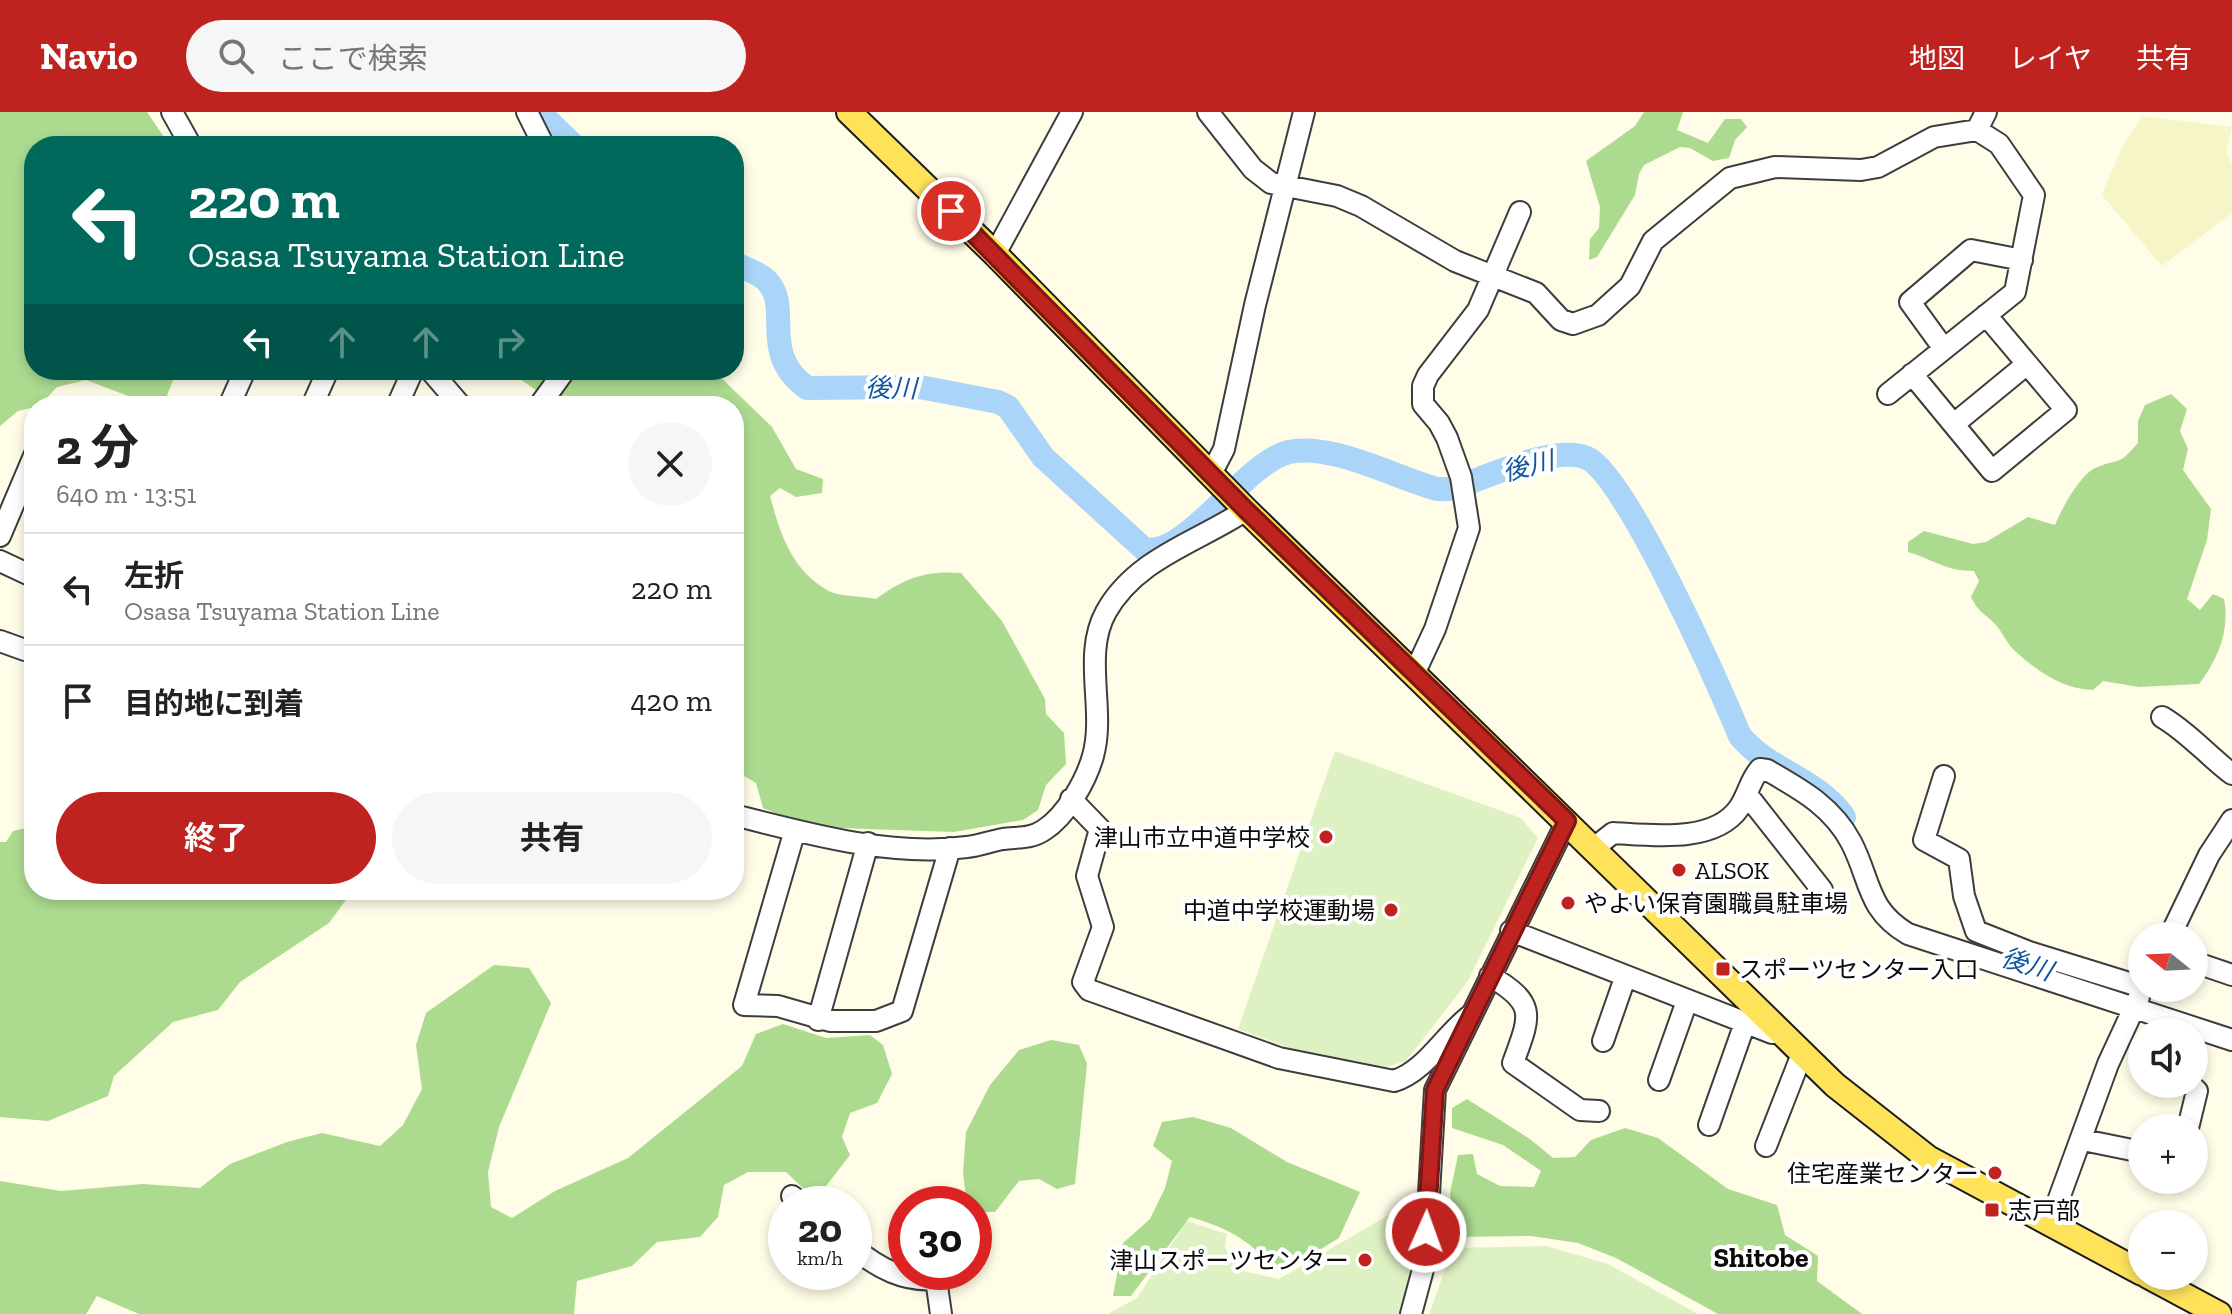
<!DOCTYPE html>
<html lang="ja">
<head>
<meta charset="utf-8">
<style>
	body { margin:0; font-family:"Zilla Slab","Noto Sans JP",serif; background:#f6f6f6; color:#222; height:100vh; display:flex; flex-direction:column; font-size:30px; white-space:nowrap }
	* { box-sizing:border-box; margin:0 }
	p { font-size:26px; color:#767676 }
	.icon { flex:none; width:44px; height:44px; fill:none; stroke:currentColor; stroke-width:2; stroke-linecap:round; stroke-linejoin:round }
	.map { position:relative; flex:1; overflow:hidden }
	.sheet { position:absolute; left:24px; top:284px; width:720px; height:504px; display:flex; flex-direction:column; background:#fff; border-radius:32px; box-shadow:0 4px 12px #0003 }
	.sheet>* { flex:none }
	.banner { position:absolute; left:24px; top:24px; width:720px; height:244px; border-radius:32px; box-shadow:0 4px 12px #0003; background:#00695c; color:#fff; overflow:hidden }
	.needle { width:52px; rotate:288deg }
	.buttons { position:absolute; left:2128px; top:810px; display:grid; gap:16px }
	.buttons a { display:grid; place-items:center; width:80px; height:80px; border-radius:50%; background:#fff; box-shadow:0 4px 12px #0003; font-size:40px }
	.speed { position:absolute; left:768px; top:1074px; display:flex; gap:16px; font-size:40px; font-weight:700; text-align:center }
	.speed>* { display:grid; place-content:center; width:104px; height:104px; border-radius:50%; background:#fff; box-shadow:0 4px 12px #0003; line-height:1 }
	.speed small { font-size:20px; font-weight:400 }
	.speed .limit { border:12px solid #d22; background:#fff; color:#111 }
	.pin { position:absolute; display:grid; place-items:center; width:68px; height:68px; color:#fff; margin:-34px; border:4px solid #fff; border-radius:50%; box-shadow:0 2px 8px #0007 }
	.me { position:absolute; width:88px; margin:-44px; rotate:2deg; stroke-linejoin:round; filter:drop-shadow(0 0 6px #0008) }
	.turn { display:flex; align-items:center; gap:28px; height:168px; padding:0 32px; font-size:36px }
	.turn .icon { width:104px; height:104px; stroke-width:2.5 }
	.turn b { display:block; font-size:56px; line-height:68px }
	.lanes { display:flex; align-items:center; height:76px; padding:0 32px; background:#0003; justify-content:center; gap:40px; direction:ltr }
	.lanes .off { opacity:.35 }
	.round { display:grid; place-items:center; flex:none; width:84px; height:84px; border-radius:42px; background:#f6f6f6 }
	.overview { display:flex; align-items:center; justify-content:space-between; height:136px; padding:0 32px }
	h1 { font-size:48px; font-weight:700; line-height:60px }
	.primary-button { display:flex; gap:16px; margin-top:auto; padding:16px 32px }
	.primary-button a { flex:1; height:92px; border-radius:48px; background:#be231f; color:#fff; font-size:32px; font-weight:700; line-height:92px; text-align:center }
	.primary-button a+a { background:#f6f6f6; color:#222 }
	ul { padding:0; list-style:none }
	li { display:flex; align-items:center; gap:24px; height:112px; padding:0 32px; border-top:2px solid #e0e0e0 }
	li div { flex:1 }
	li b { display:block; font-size:30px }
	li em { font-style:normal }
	header { display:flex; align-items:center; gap:48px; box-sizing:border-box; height:112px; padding:0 40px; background:#be231f; color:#fff }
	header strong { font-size:38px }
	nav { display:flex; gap:44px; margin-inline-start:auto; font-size:28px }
	.search { width:560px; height:72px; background:#f6f6f6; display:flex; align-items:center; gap:20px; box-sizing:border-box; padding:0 28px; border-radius:44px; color:#767676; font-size:30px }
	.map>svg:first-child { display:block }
	.farmland { fill:#f5f5c8 }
	.forest { fill:#acdb90 }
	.pitch { fill:#def1c3 }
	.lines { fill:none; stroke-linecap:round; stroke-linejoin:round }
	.river { stroke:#abd5f8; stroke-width:24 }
	.minor-casing { stroke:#3d3d3d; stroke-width:24 }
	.major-casing { stroke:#1b1b1b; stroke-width:28 }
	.minor { stroke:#fff; stroke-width:20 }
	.major { stroke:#fde25a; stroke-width:24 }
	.route-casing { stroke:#7c1714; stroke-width:20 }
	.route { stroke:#be231f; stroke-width:14 }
	.poi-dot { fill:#be231f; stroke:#fff; stroke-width:3 }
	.labels { text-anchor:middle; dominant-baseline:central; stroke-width:8; stroke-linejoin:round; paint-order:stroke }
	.poi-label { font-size:24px; fill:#0a0a0a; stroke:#fff; text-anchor:end }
	.water-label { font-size:26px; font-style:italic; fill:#11569f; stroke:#fff }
	.quarter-label { font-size:28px; font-weight:bold; fill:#0a0a0a; stroke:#fff }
</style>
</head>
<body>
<header>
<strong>Navio</strong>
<div class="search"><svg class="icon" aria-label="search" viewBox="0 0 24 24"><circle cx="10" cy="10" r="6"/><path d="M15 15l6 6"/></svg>ここで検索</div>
<nav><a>地図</a><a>レイヤ</a><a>共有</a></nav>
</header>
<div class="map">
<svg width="2232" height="1202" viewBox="0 0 2232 1202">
	<rect width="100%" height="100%" fill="#fffce8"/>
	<!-- farmland -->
	<path class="farmland" d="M2142,4L2232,15L2226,40L2232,54V101L2162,154L2102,83L2121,37Z"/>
	<!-- forest -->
	<path class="forest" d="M0,0H147L170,34H34V258H177L166,286L152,293L86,268L57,275L39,294L18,299L0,314Z
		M1644,0H1683L1677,18L1708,31L1725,7H1741L1747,15L1735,28L1729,46L1713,49L1690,36L1680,35L1644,53L1639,62L1635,83L1597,145L1589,148L1590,127L1599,116L1600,95L1586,49L1635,14Z
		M486,258H713L772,315L796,357L823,367L822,381L796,385L780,376L770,384C780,421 791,457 827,478C839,485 862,484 876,487C904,466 926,458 961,461L1002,509L1045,587L1046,602L1064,621L1066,652L1046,673L1038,698L1023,708L954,720L839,716L793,708L763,696L756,671L734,658V294H568L567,283L549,287L517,265Z
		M2171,282L2187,297L2180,319L2188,337L2183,358L2211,397L2207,428L2187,487L2200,498L2213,482L2224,487C2230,519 2218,547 2199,572L2139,575L2103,569L2093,578C2062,577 2037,559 2015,539C2007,532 2003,521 1996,513C1984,500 1980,503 1971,485L1979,469L1974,459C1945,459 1935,448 1908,440V430L1924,419L1973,432L1986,430L2028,405L2055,413C2061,398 2080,363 2095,356C2121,345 2116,356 2138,331V309L2145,293Z
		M34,714V778H347L348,785L329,811L240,870L218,898L173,910L114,964L108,984L48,1009L0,1005V730H6L13,719Z
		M494,853L529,856L551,891L499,1015L488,1060L491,1095L512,1106L555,1079L628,1046L742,954L756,922L783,912L826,926L870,923L883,933L892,962L877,991L850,1001L842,1025L850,1043L823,1078L804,1077L786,1060H748L724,1073L718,1105L700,1125L657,1130L632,1154L577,1169L574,1202H139L97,1184L86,1202H0V1069L61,1079L143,1072L200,1076L230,1052L287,1030L322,1021L380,1034L403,1013L422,977L416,933L426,901Z
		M1051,928L1079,933L1087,952L1075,1072L1057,1077L1039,1067L1019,1069L995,1100H974V1092H967L963,1061L966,1020L990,973L1019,938Z
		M1467,987L1530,1027L1553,1046L1575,1045L1591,1028L1625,1016L1658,1026L1728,1077L1777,1093L1785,1123L1818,1144L1817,1169L1862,1202H1718L1616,1146L1578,1131L1531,1124L1454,1125L1450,1081L1458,1043L1473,1042L1477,1062L1500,1074L1534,1075L1541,1059L1503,1033L1452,1016V996Z
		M1193,1005L1231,1016L1287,1050L1360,1080L1339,1126L1281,1162C1247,1128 1236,1119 1190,1105L1131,1184H1113L1123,1131L1150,1107L1165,1076L1172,1049L1153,1034L1162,1010Z"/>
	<!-- pitch -->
	<path class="pitch" d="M1335,639L1521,706L1538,726L1468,869L1406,949L1386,955L1290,936L1238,917Z
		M1419,1099V1202H1108L1137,1186L1187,1109L1227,1122L1225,1135L1238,1158L1279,1167L1394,1100Z
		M1546,1134L1608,1152L1698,1202H1429L1453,1136Z"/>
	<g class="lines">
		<!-- river -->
		<path class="river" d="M539,0L574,34
			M734,151C745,157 758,160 767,169C793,196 758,241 807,276L920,275L998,290L1008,295L1043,345L1144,437C1186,447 1245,350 1289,340C1332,331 1394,365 1437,377H1452C1485,366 1555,332 1587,346C1626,363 1720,576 1740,624C1769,659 1818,667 1844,705
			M2019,848L2136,886"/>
		<defs>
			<path id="minor" d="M172,0L191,34
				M527,0L544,34
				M1208,0L1253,57L1271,71L1337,84L1361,94L1455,149L1536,181L1561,208L1573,212L1598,203L1630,174L1653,129L1730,66L1775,55L1861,58L1878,55L1934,25L1977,18L1986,0
				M995,142L1072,0
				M1944,237L1910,190L1971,138L2022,148
				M430,258L461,294
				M1912,262L1992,359L2066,298L1986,203
				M1888,282L2015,180L2034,83L1999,32L1977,18
				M229,294L245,258
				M312,294L328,258
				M397,294L413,258
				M539,294L565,258
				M1954,312L2027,252
				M1211,362L1224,337L1255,193L1304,0
				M0,424L34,344
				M0,449L34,465
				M0,529L25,538L34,537
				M1414,562L1435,517L1469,416L1461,365L1447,326L1439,311L1423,292V274L1428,263L1478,198L1520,100
				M2162,605C2188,620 2208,644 2232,662
				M1944,664L1924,728L1959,747L1964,784L1976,819L2029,840L2142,875
				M1745,685L1752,689L1822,778
				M1071,687L1100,717L1087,764L1103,815L1083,870L1089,878L1279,946L1394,969C1426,959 1445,922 1471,903
				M734,703C808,722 891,745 967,735C979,734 991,729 1003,727C1017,725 1031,727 1044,718C1066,704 1086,669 1093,644C1106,598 1082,543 1106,500C1136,446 1198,430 1246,398
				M795,718L744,893L778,894L830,909H876L902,899L950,736
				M1594,736L1613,721C1650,723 1714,732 1739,696C1748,683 1750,668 1760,657L1767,658C1800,677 1832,694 1851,730C1871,768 1866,797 1908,822L2232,928
				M1511,819L1772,921H1782
				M2170,824L2209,743L2232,708
				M2194,850L2232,863
				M1490,864C1538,892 1530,904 1513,951L1580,998L1599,999
				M818,908L868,731
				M1603,929L1625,866
				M1659,968L1687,889
				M1709,1013L1745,911
				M2188,1016L2197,979L2190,972
				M2083,1028L2142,1040
				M1766,1034L1802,942
				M792,1084L801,1092
				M2050,1111L2108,952L2139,885
				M854,1136C878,1156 904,1170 936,1167
				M935,1160L941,1202
				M1411,1202L1425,1150L1435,978L1567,709"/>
			<path id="major" d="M849,0L995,142L1246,398L1835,973L1928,1046L2142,1161
				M2148,1164L2219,1202"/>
		</defs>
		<!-- minor casing -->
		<use href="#minor" class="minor-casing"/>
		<!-- major casing -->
		<use href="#major" class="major-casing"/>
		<!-- minor -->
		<use href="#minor" class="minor"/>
		<!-- major -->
		<use href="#major" class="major"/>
	</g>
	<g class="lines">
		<defs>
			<path id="route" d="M951,99L1246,398L1567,709L1435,978L1426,1120"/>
		</defs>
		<!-- route casing -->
		<use href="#route" class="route-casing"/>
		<!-- route -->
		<use href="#route" class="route"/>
	</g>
	<!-- markers -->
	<g class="poi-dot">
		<circle cx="1326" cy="725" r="8"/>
		<circle cx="1679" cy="758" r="8"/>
		<circle cx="1568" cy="791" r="8"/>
		<circle cx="1391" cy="798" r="8"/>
		<rect x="1715" y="849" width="16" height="16" rx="4"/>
		<circle cx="1995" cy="1061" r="8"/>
		<rect x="1984" y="1090" width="16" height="16" rx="4"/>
		<circle cx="1365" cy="1148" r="8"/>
	</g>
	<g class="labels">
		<!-- poi labels -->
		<g class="poi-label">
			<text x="1310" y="725">津山市立中道中学校</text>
			<text x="1695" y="758" text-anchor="start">ALSOK</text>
			<text x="1584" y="791" text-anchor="start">やよい保育園職員駐車場</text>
			<text x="1375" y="798">中道中学校運動場</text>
			<text x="1739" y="857" text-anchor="start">スポーツセンター入口</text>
			<text x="1979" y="1061">住宅産業センター</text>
			<text x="2008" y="1098" text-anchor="start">志戸部</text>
			<text x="1349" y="1148">津山スポーツセンター</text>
		</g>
		<!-- water labels -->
		<g class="water-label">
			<text transform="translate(891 276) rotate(1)">後川</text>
			<text transform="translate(1528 354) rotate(-14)">後川</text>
			<text transform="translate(2027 852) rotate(18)">後川</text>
		</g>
		<!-- quarter labels -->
		<g class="quarter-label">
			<text x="1761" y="1145">Shitobe</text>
		</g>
	</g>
</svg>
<div class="buttons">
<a><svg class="needle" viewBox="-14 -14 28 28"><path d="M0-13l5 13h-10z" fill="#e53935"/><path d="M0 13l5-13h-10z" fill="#767676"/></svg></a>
<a><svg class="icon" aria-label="sound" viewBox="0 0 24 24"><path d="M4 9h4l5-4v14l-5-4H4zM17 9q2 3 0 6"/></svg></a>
<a>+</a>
<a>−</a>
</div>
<div class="speed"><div>20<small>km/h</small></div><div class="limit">30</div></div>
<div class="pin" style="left:951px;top:99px;background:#d93025"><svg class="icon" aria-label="arrive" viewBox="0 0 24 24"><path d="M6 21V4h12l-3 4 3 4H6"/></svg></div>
<svg class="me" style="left:1426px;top:1120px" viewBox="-20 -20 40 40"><circle r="17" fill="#be231f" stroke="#fff" stroke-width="3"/><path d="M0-11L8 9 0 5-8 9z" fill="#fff"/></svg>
<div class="banner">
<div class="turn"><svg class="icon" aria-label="left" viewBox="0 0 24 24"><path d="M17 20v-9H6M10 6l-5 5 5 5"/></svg><div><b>220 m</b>Osasa Tsuyama Station Line</div></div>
<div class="lanes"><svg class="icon" aria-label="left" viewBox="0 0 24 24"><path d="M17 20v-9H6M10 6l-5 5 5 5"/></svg><svg class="icon off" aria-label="ahead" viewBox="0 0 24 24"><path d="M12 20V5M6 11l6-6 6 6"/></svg><svg class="icon off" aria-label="ahead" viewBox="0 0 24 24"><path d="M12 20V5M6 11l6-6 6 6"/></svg><svg class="icon off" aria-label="right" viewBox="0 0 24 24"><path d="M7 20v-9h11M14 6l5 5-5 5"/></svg></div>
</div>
<section class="sheet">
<div class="overview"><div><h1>2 分</h1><p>640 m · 13:51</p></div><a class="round"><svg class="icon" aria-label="close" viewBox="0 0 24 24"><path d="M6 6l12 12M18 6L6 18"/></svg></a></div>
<ul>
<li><svg class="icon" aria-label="left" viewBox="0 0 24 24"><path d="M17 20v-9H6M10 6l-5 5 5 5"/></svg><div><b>左折</b><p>Osasa Tsuyama Station Line</p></div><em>220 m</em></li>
<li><svg class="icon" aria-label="arrive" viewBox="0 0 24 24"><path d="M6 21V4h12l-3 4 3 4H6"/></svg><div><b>目的地に到着</b></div><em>420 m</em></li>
</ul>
<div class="primary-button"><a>終了</a><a>共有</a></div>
</section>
</div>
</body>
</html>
